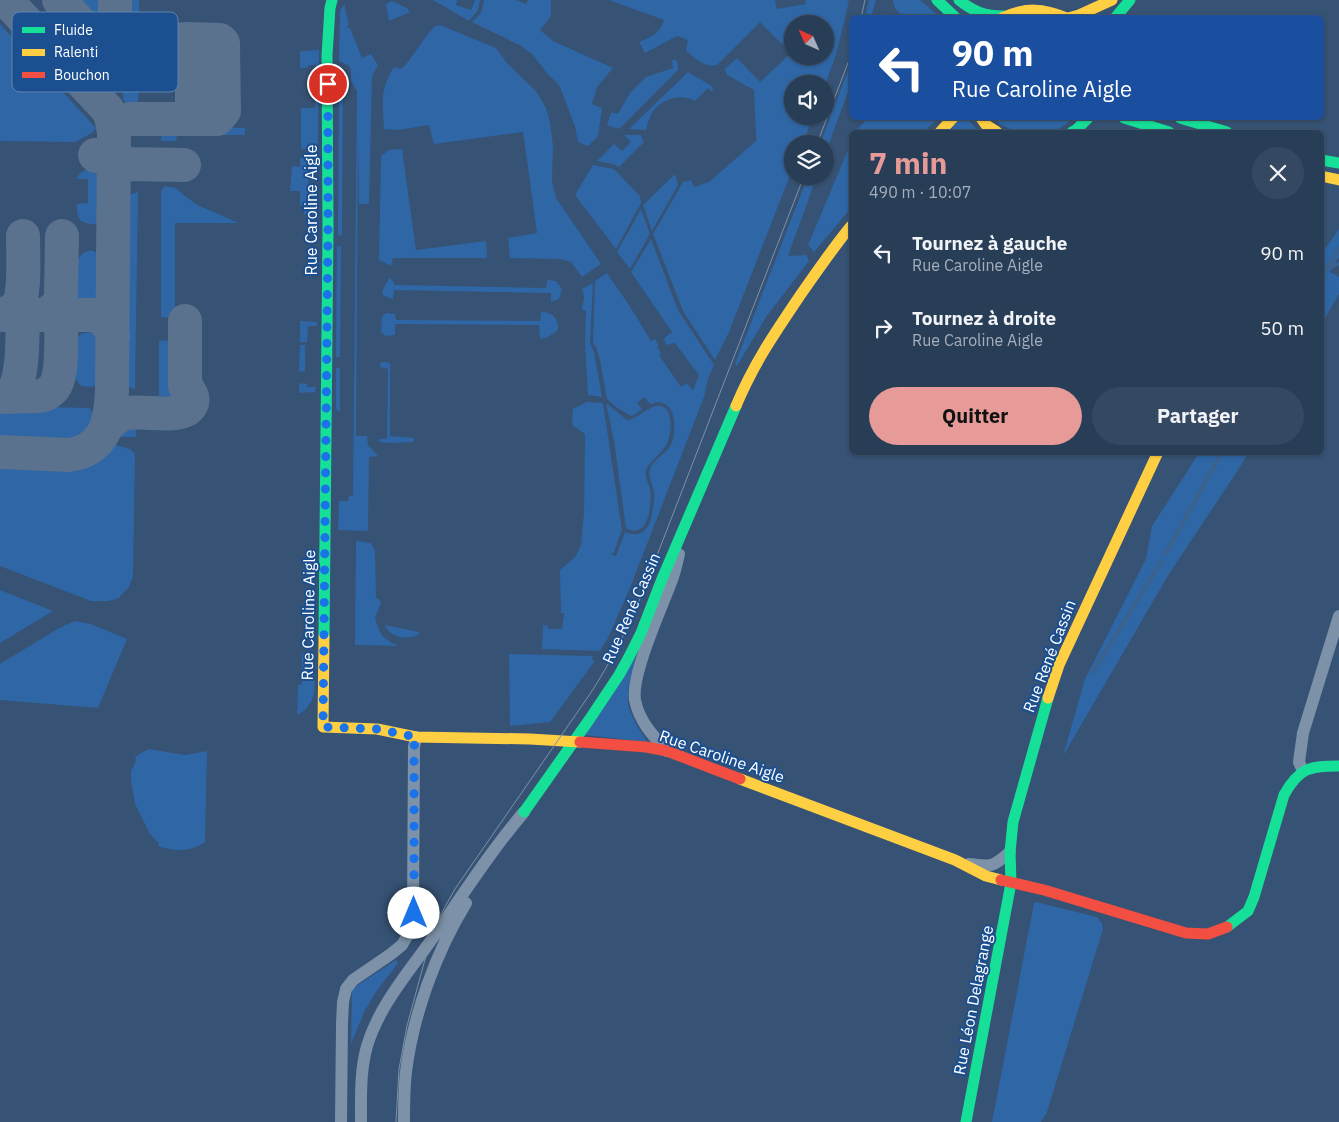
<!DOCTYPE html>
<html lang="fr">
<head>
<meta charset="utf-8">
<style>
	body { margin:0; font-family:"IBM Plex Sans",sans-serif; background:#344961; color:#f1f3f6; height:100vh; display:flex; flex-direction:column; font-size:19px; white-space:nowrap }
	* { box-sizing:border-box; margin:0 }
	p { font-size:16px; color:#a5aeba }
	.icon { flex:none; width:28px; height:28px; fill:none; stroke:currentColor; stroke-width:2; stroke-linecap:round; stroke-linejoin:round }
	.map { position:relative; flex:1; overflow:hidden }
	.drawer { position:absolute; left:849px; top:130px; width:475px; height:325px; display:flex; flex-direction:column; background:#283e57; border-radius:8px; box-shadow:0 1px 4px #0004,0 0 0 1px #44576d }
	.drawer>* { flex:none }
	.guide { position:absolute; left:849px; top:15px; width:475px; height:105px; border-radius:8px; box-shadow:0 1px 4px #0004,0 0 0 1px #44576d; background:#1a4fa0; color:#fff; overflow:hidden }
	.needle { width:32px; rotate:315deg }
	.buttons { position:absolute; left:784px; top:15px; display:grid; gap:10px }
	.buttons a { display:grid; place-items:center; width:50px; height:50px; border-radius:50%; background:#283e57; box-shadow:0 1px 4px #0004,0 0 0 1px #44576d; font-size:25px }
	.pin { position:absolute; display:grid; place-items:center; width:42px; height:42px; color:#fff; margin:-21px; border:2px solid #fff; border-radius:50%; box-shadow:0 1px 5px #0007 }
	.me { position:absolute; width:55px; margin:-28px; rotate:0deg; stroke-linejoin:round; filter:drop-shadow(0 0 4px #0008) }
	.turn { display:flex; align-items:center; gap:18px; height:105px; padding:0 20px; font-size:22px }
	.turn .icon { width:65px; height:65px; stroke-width:2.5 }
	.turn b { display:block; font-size:35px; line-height:42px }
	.round { display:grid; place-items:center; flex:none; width:52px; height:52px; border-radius:26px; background:#344961 }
	.headline { display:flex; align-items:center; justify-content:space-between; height:85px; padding:0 20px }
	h1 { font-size:30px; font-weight:700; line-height:38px; color:#e69b98 }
	.primary-button { display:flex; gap:10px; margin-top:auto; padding:10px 20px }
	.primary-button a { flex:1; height:58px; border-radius:30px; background:#e69b98; color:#111; font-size:20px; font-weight:700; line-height:58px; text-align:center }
	.primary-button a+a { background:#344961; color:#f1f3f6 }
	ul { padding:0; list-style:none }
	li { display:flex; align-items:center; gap:15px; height:75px; padding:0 20px }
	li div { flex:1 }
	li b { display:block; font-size:19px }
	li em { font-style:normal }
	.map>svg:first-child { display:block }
	.green { fill:#2f66a5; fill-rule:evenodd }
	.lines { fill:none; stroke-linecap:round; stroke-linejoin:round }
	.stream { stroke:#3b618d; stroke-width:4 }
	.taxiway { stroke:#5a728e; stroke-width:34 }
	.street { stroke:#7d92a8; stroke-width:12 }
	.fast { stroke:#16e098; stroke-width:11 }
	.slow { stroke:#ffcf43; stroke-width:11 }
	.jam { stroke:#f24e42; stroke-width:11 }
	.tram { stroke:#7e92a7; stroke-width:1 }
	.route { stroke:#1a73e8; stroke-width:9; stroke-dasharray:0 16.2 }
	.labels { text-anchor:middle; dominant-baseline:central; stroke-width:4; stroke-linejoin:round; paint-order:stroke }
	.street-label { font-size:16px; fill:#fff; stroke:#1b4f8f }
	.key { fill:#1b4f8f; stroke:#5f84b1; stroke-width:1 }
	.key-label { font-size:14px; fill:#fff }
</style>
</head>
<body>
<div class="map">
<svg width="1339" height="1122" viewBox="0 0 1339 1122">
	<rect width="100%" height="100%" fill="#365274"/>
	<!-- green -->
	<path class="green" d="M70,0H107L106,21C93,31 78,9 70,0Z
		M125,0H139C139,10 142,23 132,28C121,24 125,10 125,0Z
		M433,0H457L456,5L471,10L475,0H480L478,10L469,21Z
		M484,0H516L526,4L528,0H551V16L540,30L553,41L613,68L597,87L592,104L602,108L598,136L588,146L578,142L575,126L559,85L547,73L532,54L521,46L472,22L481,13Z
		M609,0H775L777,9L806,4L805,0H847L849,1L837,51L825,86V84H792V116H813L803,144H792V170L729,332L715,360L683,311L653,234L683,182L691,180L694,187L709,182L757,140L756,138L754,90L727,75L725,69L737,58L760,82L791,53L760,22L717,65C705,68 695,59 686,50L688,40L677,36L645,53L639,42C652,36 660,34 664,20ZM792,24H825V56H792Z
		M869,0H876L871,17H865Z
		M893,0H920L940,17C924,18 894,22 893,0Z
		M392,1L407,8L410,12L389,21L386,4Z
		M345,4V9L349,25L346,27L350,28L362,58L371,54L378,65L372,76L369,204H359L358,136L356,436H367L368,445L378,456L369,457L368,531L338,530L339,501H348L349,496L353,495L357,91L351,81V70L349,66L339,61L340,10Z
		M0,24L96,128L92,133L75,142L0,141Z
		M440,25L496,48L507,63L536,91L546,108L550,122L553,146L552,181L556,198L601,264L582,277L571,262L560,259L510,258L508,238L537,233L523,132L434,144L429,125L398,130L384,129C383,103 379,90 394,67L401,69L407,63L431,30L435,26Z
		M319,50L318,149H301V108H315L316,65H308V68L306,67L305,68H300V52L303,51Z
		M138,52L141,53L138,102L132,104L126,103L123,99L124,68L129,61Z
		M672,60H676L678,64V70L619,129L607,125L611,112L618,114L630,93L646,77L673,68Z
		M851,63V83L825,155V144H820Z
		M339,71L343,74L342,236L338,235Z
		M688,72L712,86L713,89L712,92L708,88L695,101C679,92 660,100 651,114C649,119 647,125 646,130L629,129Z
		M869,118H939L923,132H856L857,129Z
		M961,118H967L979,132H949Z
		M994,118H1073C1067,124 1058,130 1049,132C1046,133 1041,132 1037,132C1021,132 1005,131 994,118Z
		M162,126L245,128V135H177L176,141H161Z
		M624,135H641L644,142L619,167L613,164L597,161L614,144L622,151L631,142Z
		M851,143V208L814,252L808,245Z
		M402,149L416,250L486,241L487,258H393L391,266L379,260L381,156L389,150Z
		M300,158H317L318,160L317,163H309L308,214H304V207L300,205V191H290L292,166L300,167Z
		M593,165L614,169L640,196L641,203L616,249L575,195Z
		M89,168L99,171L105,178C105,186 105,194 105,202C105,222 101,229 81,221C77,216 77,211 77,204L88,203V179H77L80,173Z
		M675,174L678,185L652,231L643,205Z
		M808,176H817L788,256L806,255L809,261L766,317L737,366L735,364Z
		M164,186L175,188L197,205L239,223H175V318L161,317V192Z
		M138,192L135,389L126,386L123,383V201L128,195Z
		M641,209L650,234L630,269L617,252Z
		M1339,229V257L1330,272L1339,277V294L1321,325V255Z
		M651,239L678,310L714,365L708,379L704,397L630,588L608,638L600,651L542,649L543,625L548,626V629H562L564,613H561L560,570L576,556L581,545L584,512L585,434L572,425L573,409L587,402L603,403L622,530L614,552L611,554L616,556L625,532C646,540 651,524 653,507C654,502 655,497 654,492C653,485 647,476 650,469C652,461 662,456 668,449C675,442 676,422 672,412C671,409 668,406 665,404L658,402L650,404L644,397L637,403L642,409L634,415L631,416L616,407L607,399L600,360L596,347L593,343L595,281L607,273L629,305L651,341L655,339L659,346L657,347L661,353L659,355L681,387L687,383L693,390L699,375L675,343L666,345L664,338L672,332L631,272Z
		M341,246L340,357H336L337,247Z
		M91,250L99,254L104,261V297L98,304L90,307L82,304L76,297L77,260L83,253Z
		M390,277L395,285L546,288L547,280L556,281L562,289L559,299L551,302V293L394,290L393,299L384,296L382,293L384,287Z
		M593,283L590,343L594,352L602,397L588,395L585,346L586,311L582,310L584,296L582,289Z
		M541,312C553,312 559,319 558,330C552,335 547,338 540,339L539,325L395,324V335L386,336L381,333L382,316L386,313L395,314L396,320L540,321Z
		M300,321L317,322V326H308L307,342H300Z
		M90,332C96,334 102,337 104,344C106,351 104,379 99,383C94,388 87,387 81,386L75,379V341L81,334Z
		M171,340L174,341L175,391L170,397L159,396V341Z
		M300,345H305V371L299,372Z
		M381,362H385L390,363V436L415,438L413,442L393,443L380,442L379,439H387L388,369L380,367Z
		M336,368H340V412L336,409Z
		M299,383L307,384V387H316L315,392L299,393Z
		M606,403L627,420C638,420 654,399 665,408C674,415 671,439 665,447C659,456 649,461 646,471C644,478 649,483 650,489C652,499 650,524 640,529C635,532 631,531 626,528L614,441Z
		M0,406L89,408C102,418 87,435 76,441L0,436Z
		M136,424V437H120L116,445L130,449L135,454L133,576L129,587L119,598L108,601H91L0,566V464L11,462L66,467L84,466L102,455L123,427Z
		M1199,453H1248L1238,470L1169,574L1063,756L1085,679L1146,559L1152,526Z
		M356,541L371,543L375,550L376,598L379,599L381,603L375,618C380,634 381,638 397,645V646L355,645Z
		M0,590L53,611L0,643Z
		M75,621L91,624L127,639L98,708L0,700V664L59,628Z
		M385,625L419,632L418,635C406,640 390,638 385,625Z
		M302,653H314C314,662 316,690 313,697C311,704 303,713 297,715L298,685L302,684Z
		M509,654L593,656L592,660L595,661L550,722L510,726Z
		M636,657C633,670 626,690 628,703C631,717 640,731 648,742L585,735Z
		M149,749L185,755L207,751L205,842C190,852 175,852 158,846L159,843L150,834L135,804L131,780V772L136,760L135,757L141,753Z
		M1036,902L1097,917L1102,923L1103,929L1047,1112L1041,1122H992L1034,903Z
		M396,960L398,963L376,992L365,1010L351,1044L352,989Z"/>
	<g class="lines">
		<!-- stream -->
		<path class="stream" d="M1327,268L1339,264
			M1321,278L1339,248
			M1166,553L1222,452
			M1093,672L1161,562"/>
		<!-- taxiway -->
		<path class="taxiway" d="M59,0L107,51L114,72
			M115,75V0
			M185,119L190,115L192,108V45L188,39
			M114,132C117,124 121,121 130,119H217L220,116L224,111L223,43L220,40C201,39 183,39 164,40C154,40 143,39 133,44C122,49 117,62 115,73
			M96,156L95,155L104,156L120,162L130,164L184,165
			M5,314C11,311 17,308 20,301C25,286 23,252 23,236
			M0,315H95C105,319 110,326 113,336
			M43,315C52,311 58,307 61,297L62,236
			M0,397L39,396C47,395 54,390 57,382C63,366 61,332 61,315
			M1,397L14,392C24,368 22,340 23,314
			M106,428C110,423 115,418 121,415C137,407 185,423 192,403C194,396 190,391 185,386V321
			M0,452L68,455C105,451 111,421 112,389L114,132L111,116L107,109L6,0"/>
		<!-- street -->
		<path class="street" d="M667,751C653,736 639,721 635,700C631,674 662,607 672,580C675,572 677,563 679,554
			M1303,771L1299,762L1303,733L1339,616
			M969,864C992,867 993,867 1010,852
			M341,1122L342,1023L343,1002L346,989L353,980L391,954L402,945L412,928L413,913L414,747L416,737
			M361,1122C361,1096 360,1071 367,1046C379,1006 408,973 432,939C462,896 490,852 524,812
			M404,1122C404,1105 404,1089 406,1072C413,1015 436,952 466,903"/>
		<!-- fast -->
		<path class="fast" d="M937,0L956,18
			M959,0C974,12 984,16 1004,16
			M1115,18L1130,0
			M1124,118L1169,132
			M1180,118L1227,132
			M1072,132L1076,130L1088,118
			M1321,160L1339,163
			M324,637L328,229L327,55L330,8L332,0
			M524,812L589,720L619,675L629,657L641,633L662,579L736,406
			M1227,927L1248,911L1254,897L1284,795C1299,768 1309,766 1339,766
			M966,1122L1011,883L1010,852L1013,822L1048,698"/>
		<!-- slow -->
		<path class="slow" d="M1002,18C1026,7 1043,8 1067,18
			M1068,18L1079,15L1112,0
			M981,118L986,125L997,132
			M940,132L953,118
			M1321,176L1339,180
			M736,406C753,365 774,334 799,297C816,273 832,249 851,226
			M324,637L323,727L377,729L416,737L530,739L580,742
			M1048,698L1059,665L1158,452
			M740,779L955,860L986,876L1001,880"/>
		<!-- jam -->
		<path class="jam" d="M580,742L646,747L667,751L740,779
			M1001,880L1044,890L1186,933L1208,934L1227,927"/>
		<!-- tram -->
		<path class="tram" d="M861,18L865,0
			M817,144L851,55
			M396,1122L399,1069L407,1026L424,963L437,921L455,889L590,694C612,660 629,626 644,589L804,176"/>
	</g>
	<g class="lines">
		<!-- route -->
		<path class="route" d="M328,84V229L323,727L377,729L416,737L414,747V913"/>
	</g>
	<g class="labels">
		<!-- street labels -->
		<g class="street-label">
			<text transform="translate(311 210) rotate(-90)">Rue Caroline Aigle</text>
			<text transform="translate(631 608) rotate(-66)">Rue René Cassin</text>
			<text transform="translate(308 615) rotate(-89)">Rue Caroline Aigle</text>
			<text transform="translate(1049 656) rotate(-69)">Rue René Cassin</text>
			<text transform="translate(722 756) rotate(19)">Rue Caroline Aigle</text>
			<text transform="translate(973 1000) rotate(-79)">Rue Léon Delagrange</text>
		</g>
	</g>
	<!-- legend -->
	<rect x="12" y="12" width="166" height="80" rx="8" class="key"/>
	<rect x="22" y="27" width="23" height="6" fill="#16e098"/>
	<rect x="22" y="49" width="23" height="7" fill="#ffcf43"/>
	<rect x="22" y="72" width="23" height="6" fill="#f24e42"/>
	<g class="key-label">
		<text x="54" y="35">Fluide</text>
		<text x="54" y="57">Ralenti</text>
		<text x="54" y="80">Bouchon</text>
	</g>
</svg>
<div class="buttons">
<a><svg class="needle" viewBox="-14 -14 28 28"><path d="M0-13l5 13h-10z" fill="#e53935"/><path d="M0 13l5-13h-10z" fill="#a5aeba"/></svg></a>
<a><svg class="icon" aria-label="sound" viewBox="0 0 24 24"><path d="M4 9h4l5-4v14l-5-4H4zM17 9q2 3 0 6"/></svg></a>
<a><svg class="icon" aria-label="layers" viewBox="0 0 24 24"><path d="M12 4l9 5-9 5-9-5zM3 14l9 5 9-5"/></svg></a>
</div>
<div class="pin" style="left:328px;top:84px;background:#d93025"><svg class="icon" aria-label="arrive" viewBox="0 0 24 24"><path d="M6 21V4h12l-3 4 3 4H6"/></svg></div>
<svg class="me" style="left:414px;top:913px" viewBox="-20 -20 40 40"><circle r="19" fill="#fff"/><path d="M0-13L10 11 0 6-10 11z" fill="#1a73e8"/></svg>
<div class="guide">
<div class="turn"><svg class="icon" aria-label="left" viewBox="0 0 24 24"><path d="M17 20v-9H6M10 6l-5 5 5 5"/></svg><div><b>90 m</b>Rue Caroline Aigle</div></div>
</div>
<section class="drawer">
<div class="headline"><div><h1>7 min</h1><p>490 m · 10:07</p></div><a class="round"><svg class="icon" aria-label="close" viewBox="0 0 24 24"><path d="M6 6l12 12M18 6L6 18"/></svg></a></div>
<ul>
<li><svg class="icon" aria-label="left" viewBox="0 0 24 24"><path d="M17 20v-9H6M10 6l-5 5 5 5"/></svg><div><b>Tournez à gauche</b><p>Rue Caroline Aigle</p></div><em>90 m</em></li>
<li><svg class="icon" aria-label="right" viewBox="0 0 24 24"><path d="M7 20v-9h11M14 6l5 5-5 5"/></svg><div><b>Tournez à droite</b><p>Rue Caroline Aigle</p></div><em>50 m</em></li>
</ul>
<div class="primary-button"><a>Quitter</a><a>Partager</a></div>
</section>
</div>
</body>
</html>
